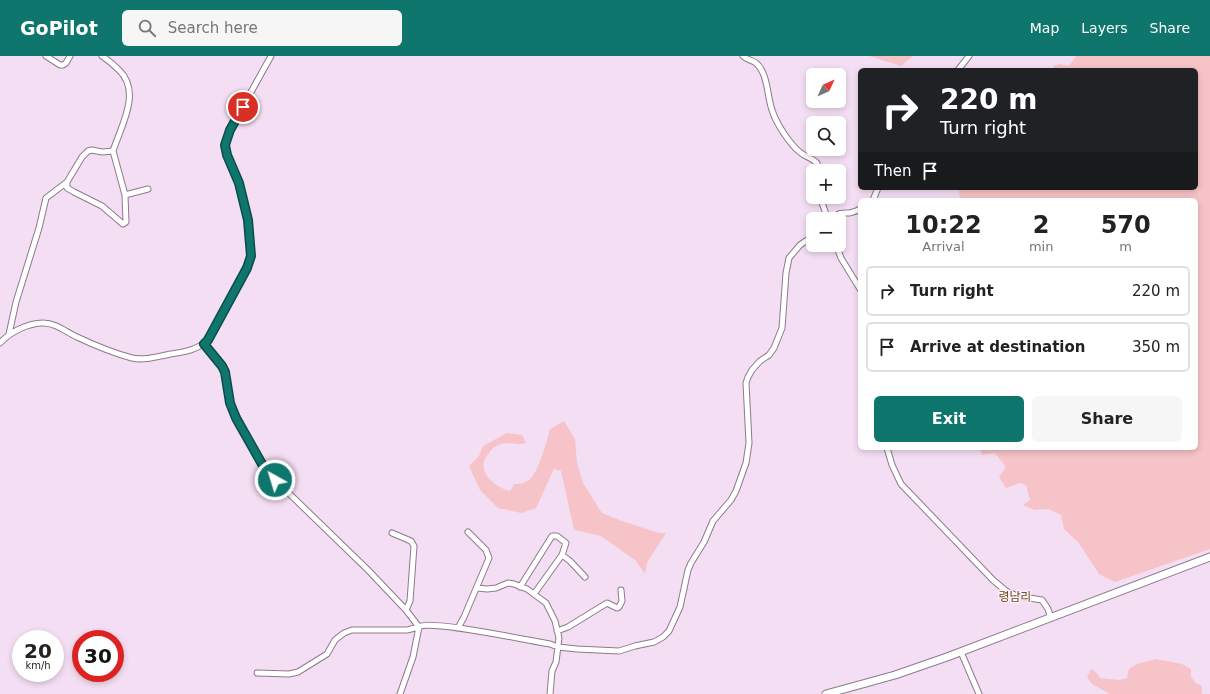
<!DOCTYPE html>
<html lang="en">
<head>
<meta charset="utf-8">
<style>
	body { margin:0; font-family:"DejaVu Sans","Noto Sans KR",sans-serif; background:#f6f6f6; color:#222; height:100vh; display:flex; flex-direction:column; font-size:15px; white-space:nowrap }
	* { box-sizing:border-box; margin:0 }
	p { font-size:13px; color:#767676 }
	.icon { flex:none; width:22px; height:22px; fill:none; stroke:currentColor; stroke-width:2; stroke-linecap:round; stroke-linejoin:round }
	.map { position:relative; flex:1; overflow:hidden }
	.side { position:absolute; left:858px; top:142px; width:340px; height:252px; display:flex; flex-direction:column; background:#fff; border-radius:6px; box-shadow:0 2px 6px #0003 }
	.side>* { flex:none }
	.banner { position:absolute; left:858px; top:12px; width:340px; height:122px; border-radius:6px; box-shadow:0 2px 6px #0003; background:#202124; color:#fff; overflow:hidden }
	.needle { width:26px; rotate:46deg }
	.controls { position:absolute; left:806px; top:12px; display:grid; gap:8px }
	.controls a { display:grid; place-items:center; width:40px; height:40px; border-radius:6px; background:#fff; box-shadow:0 2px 6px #0003; font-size:20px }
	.speed { position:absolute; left:12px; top:574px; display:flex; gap:8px; font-size:20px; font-weight:700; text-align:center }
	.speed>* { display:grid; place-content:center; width:52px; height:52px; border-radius:50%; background:#fff; box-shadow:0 2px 6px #0003; line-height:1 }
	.speed small { font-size:10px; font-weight:400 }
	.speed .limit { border:6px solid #d22; background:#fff; color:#111 }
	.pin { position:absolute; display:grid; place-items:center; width:34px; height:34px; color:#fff; margin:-17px; border:2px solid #fff; border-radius:50%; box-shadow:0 1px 4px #0007 }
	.me { position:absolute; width:44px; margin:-22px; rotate:321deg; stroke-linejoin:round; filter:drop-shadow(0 0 3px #0008) }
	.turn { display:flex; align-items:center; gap:14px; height:84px; padding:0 16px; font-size:18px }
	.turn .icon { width:52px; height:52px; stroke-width:2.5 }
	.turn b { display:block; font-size:28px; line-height:34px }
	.then { display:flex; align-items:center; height:38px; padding:0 16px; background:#0003; gap:8px; font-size:15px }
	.eta { display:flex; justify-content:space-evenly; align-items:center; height:68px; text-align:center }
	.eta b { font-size:24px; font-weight:800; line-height:28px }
	.cta { display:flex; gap:8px; margin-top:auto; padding:8px 16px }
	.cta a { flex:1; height:46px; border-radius:6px; background:#0f766e; color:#fff; font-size:16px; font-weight:800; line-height:46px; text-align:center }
	.cta a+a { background:#f6f6f6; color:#222 }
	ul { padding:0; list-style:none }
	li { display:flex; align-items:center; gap:12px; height:50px; margin:0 8px 6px; padding:0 8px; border:2px solid #e0e0e0; border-radius:6px }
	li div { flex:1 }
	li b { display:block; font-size:15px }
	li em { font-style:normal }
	header { display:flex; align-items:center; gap:24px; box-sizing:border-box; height:56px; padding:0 20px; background:#0f766e; color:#fff }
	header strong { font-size:19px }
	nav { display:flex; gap:22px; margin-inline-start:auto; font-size:14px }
	.search { width:280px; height:36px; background:#f6f6f6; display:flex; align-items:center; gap:10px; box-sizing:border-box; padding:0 14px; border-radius:6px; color:#767676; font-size:15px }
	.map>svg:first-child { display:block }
	.green { fill:#f6c4c8 }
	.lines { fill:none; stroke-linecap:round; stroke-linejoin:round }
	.minor-casing { stroke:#8d7a8d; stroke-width:7 }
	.secondary-casing { stroke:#8d7a8d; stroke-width:9 }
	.minor { stroke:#fff; stroke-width:5 }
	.secondary { stroke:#fff; stroke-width:7 }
	.route-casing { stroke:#0a4d48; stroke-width:10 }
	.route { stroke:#0f766e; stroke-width:7 }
	.labels { text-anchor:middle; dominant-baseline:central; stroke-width:3; stroke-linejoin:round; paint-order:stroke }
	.quarter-label { font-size:12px; fill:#6b5219; stroke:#feecfd }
</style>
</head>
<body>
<header>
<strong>GoPilot</strong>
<div class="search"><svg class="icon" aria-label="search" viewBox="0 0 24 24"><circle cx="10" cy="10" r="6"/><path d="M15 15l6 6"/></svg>Search here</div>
<nav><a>Map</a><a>Layers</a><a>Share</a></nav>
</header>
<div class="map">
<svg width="1210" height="638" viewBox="0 0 1210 638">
	<rect width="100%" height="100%" fill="#f4def3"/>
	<!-- green -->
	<path class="green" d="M869,0H913L901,10Z
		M1076,0H1210V493L1115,526L1099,518L1078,486L1064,473L1061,459L1048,453L1035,454L1023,449L1030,444L1026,429L1019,427L1006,432L999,421L1006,411L995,397L982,399L979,392H1196V144H960L959,132H1196V14H1056L1053,10L1059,8L1069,10Z
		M564,365L575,383L577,407L583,427L602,457L619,464L659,477H666L647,507L645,518L636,505L601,480L574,474L561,415L554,413L536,452L521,457L498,452L480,434L469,410L479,400L483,390L507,377L522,379L526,387C514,390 507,384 496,390C493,392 491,394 489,397C474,414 493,430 510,435L514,428C521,428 526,427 531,422C539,414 547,384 550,373Z
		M1156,603L1182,608L1191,613V621L1196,627L1202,630V638H1110L1092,628L1087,621L1091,613L1097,617L1100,622L1119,624L1127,622L1129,613L1137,608Z"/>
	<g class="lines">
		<defs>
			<path id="minor" d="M46,0L60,9H63L66,7L70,0
				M743,0C747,4 752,4 756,7C768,17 767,40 772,54C776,67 790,89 801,97C806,101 812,102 817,107L818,115
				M958,14L969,0
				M67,126V132L74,136L102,150L123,168L126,166L125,139L113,95
				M125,139L148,133
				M820,141L826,158L824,163
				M873,144L878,132
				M834,163C838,156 842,157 850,157C853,156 857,155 860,153
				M836,189L841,202L860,233
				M9,278L16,246L39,172L46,142L67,126L82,101L88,95L92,94L102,96L113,95C121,70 142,36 119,14C114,9 108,4 102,0
				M0,287C10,276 28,267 43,267C56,267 66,276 77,281C94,289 113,297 132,302C144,305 159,300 171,298C184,296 198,294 207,284L247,212L251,200L248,164L239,127L227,99L225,89L230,74L271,0
				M204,288L222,310L225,316L230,347L251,388L269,418L368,514L406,554L419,571L407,574H352L344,577L335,584L327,598L298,616L289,618L257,617
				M887,392L892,409L901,428L993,524L1006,535L1017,540L1042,544L1048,553L1051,562
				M392,477L411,485L414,490L410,545L406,554
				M562,499L570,505L585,521
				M520,531L552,480H557L566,487L562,499L534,538
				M477,532L487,533L496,532L508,527L514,528L527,533L546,547L555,565L559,582L556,606L552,615L550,638
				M458,572L464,561L489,502L486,494L468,476
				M557,575L568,571L607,547L617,552L619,551L622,545L621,534
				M961,596L979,638
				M400,638L413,601L419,571C430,563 530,585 550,588L558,591L577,593L619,595L635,590L654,586L663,581L669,575L680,551L688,514L691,507L704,486L713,465L731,444L736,435L746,407L749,387L746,327L748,321L752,314L760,305L769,299L774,292L782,272L786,217L789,202L800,189L813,180"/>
			<path id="secondary" d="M826,638L895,619L947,601L1210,501"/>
		</defs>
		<!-- minor casing -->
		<use href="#minor" class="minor-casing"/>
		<!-- secondary casing -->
		<use href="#secondary" class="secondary-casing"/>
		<!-- minor -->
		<use href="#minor" class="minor"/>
		<!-- secondary -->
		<use href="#secondary" class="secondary"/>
	</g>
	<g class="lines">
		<defs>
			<path id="route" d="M243,51L230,74L225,89L227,99L239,127L248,164L251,200L247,212L208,284L204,288L222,310L225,316L230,347L236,362L262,408L275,424"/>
		</defs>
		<!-- route casing -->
		<use href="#route" class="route-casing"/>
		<!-- route -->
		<use href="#route" class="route"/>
	</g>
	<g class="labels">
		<!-- quarter labels -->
		<g class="quarter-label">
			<text x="1015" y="541">령남리</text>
		</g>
	</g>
</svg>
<div class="controls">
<a><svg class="needle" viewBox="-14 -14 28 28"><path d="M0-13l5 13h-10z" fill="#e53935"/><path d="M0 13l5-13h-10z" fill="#767676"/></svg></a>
<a><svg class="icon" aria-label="search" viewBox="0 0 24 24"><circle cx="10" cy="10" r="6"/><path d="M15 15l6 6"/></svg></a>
<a>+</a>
<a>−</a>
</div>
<div class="speed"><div>20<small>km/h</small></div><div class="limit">30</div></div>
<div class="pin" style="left:243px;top:51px;background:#d93025"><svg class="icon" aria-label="arrive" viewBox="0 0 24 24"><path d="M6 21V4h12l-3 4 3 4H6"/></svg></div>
<svg class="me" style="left:275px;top:424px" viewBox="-20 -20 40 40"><circle r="17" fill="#0f766e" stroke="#fff" stroke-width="3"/><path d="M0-11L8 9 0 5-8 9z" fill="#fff"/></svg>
<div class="banner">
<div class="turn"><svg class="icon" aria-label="right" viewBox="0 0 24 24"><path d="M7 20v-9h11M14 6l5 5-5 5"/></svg><div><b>220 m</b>Turn right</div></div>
<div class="then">Then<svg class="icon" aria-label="arrive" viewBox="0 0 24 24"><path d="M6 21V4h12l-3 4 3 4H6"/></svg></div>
</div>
<section class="side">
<div class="eta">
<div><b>10:22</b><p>Arrival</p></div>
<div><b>2</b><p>min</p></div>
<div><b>570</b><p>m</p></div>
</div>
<ul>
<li><svg class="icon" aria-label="right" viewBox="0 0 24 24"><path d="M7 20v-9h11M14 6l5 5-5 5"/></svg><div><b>Turn right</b></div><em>220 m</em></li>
<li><svg class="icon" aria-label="arrive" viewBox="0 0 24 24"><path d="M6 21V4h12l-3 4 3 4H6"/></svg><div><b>Arrive at destination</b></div><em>350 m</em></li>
</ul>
<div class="cta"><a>Exit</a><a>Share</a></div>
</section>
</div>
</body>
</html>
